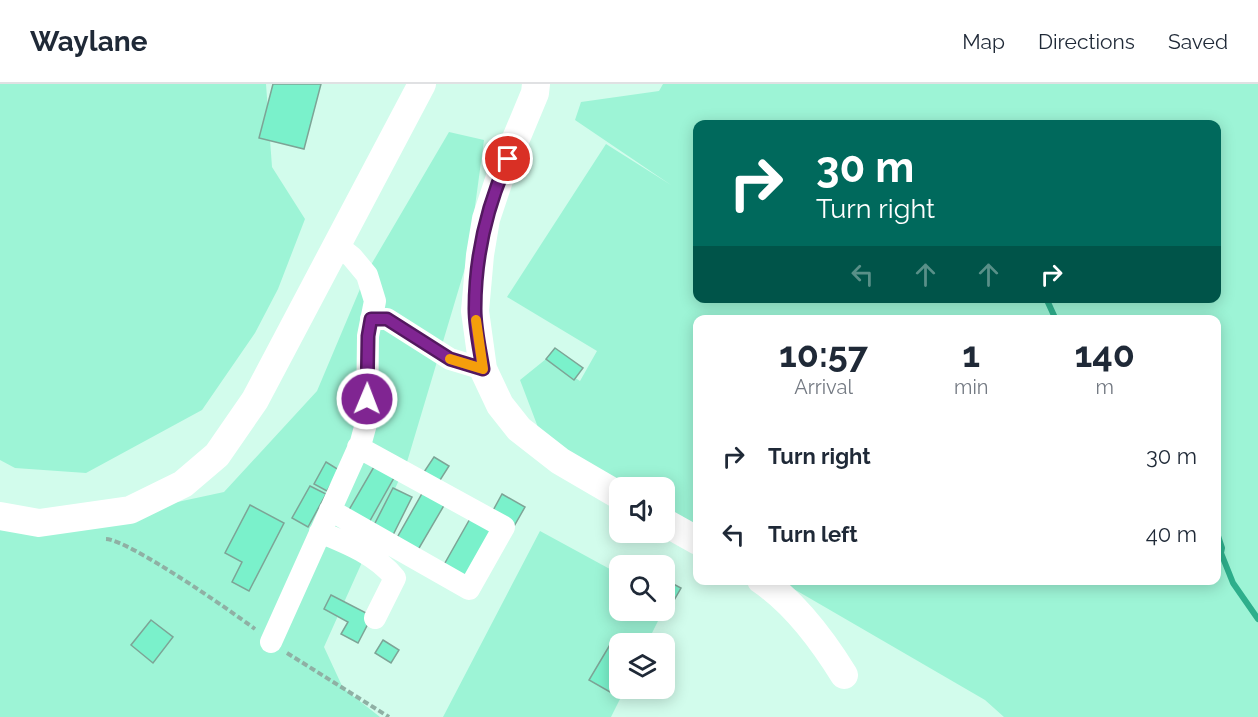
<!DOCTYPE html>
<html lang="en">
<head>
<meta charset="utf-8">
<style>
	body { margin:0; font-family:Raleway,sans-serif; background:#f6f6f7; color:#1f2937; height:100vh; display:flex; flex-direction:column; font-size:22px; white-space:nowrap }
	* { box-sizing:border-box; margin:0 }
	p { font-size:20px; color:#747a83 }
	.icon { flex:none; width:33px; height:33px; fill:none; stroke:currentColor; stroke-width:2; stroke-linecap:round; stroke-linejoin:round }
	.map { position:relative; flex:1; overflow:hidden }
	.drawer { position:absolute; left:693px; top:231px; width:528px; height:270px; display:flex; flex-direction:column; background:#fff; border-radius:12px; box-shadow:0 3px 15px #0003 }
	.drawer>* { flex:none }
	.hud { position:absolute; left:693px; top:36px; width:528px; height:183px; border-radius:12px; box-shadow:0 3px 15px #0003; background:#00695c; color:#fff; overflow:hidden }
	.tools { position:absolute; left:609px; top:393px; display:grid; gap:12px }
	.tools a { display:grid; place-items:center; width:66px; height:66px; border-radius:12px; background:#fff; box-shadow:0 3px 15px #0003; font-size:30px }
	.pin { position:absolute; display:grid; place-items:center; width:51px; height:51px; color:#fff; margin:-26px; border:3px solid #fff; border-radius:50%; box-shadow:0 2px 6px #0007 }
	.me { position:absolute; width:66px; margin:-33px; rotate:1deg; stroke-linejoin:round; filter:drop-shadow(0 0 4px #0008) }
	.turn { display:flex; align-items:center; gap:21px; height:126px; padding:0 24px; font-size:27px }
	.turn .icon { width:78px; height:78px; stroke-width:2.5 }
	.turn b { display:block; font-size:42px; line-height:51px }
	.lanes { display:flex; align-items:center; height:57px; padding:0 24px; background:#0003; justify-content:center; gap:30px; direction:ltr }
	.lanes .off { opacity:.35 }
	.eta { display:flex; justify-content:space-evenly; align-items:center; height:102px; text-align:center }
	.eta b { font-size:36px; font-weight:700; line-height:42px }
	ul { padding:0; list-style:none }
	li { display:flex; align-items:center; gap:18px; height:78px; padding:0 24px }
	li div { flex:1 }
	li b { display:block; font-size:22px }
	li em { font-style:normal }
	header { display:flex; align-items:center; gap:36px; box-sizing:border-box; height:84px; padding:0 30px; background:#fff; border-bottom:2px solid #e0e1e3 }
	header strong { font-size:28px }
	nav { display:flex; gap:33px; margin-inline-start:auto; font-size:21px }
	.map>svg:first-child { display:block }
	.green { fill:#9df4d6; fill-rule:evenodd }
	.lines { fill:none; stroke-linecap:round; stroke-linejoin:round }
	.stream { stroke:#2eaf8c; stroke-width:6 }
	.building { fill:#7af1cb; stroke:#7da496; stroke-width:1.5 }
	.path { stroke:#8fb0a4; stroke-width:4; stroke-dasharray:6 3; stroke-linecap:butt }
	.minor { stroke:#fff; stroke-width:22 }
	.tertiary { stroke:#fff; stroke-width:28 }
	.route-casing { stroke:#53185f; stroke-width:15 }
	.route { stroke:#802592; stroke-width:10 }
	.slow { stroke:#f59e0b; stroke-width:10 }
</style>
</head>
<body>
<header>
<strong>Waylane</strong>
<nav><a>Map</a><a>Directions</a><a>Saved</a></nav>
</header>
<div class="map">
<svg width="1258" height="633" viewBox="0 0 1258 633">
	<rect width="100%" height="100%" fill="#d2fcec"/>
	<!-- green -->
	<path class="green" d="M0,0H266L272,83L305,135L278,205L255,249L202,326L86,389L15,384L0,376Z
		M663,0H1258V633H1004L985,616L780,497L1216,496V236H698L697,451L665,432L664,404H620L547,367L520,296L546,275L580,297L597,267L507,213L606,60L671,101L575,36L581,18L659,7ZM698,40H1216V214H698Z
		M449,48L484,56L468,174L407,378L324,563L343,604L380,633H0V429L94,436L224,408L317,307L368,186Z
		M540,447L619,490L620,526L663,527L647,559L620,560V604L625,605L611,633H443Z"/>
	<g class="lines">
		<!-- stream -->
		<path class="stream" d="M1046,214L1056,236
			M1216,446L1222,464L1221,469L1233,499L1258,535"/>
	</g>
	<!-- building -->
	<path class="building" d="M273,0H321L304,65L259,54Z
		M555,264L583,284L574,296L546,275Z
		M434,373L449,382L435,404L420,394Z
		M326,378L339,386L327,407L314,400Z
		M375,381L395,392L367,442L346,431Z
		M310,402L326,410L308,443L292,434Z
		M393,404L412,413L391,455L372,445Z
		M424,406L446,418L415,471L394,459Z
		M502,410L525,423L513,444L490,432Z
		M250,421L284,439L249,507L232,498L242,478L225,469Z
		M471,433L494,446L463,499L441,486Z
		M664,495L681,504L673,518L664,514Z
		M331,511L372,532L358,559L341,550L348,538L324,525Z
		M151,536L173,553L153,579L131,561Z
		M383,556L399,566L391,579L375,569Z
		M611,559L620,563V592L610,608L589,596Z"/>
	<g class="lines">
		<!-- path -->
		<path class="path" d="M106,455C129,456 231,527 255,545
			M287,569L389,633"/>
		<!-- minor -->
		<path class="minor" d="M371,235H387L450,275L483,285
			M330,426L469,505L504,443L358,363
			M320,448C347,459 377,471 395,494L375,534
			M271,558L361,358L367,336L368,252L375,217L367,191L352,173L337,161"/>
		<!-- tertiary -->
		<path class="tertiary" d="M536,0L535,9L500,93L486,135L480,171L475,227L483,285L500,321L519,345L560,377L620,412
			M0,432L39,439L130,426L183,400L217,371L255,316L422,0
			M664,438L698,457
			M761,496C795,519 823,557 844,591"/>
	</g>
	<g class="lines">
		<defs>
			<path id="route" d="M367,315L368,252L371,235H387L450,275L483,285C480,266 475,245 475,225C475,174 487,122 508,75"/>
		</defs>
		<!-- route casing -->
		<use href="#route" class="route-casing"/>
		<!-- route -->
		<use href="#route" class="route"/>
		<!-- slow -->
		<path class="slow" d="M450,275L483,285L476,236"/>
	</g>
</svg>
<div class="tools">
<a><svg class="icon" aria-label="sound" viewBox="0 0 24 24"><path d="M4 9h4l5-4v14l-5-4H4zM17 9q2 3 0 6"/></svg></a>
<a><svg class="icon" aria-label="search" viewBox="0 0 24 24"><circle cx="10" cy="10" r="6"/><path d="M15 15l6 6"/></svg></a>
<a><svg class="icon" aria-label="layers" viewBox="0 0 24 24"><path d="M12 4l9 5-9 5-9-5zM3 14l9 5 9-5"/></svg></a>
</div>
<div class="pin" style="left:508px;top:75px;background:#d93025"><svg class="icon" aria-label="arrive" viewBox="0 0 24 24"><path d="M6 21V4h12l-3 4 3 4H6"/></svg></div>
<svg class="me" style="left:367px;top:315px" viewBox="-20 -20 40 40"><circle r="17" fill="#802592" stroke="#fff" stroke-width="3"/><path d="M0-11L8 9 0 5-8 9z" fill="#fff"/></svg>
<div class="hud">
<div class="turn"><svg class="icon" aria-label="right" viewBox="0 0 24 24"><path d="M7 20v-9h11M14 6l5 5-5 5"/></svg><div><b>30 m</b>Turn right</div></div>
<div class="lanes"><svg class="icon off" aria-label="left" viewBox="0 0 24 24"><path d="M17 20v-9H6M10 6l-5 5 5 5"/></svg><svg class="icon off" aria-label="ahead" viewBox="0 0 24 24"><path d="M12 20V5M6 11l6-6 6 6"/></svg><svg class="icon off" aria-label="ahead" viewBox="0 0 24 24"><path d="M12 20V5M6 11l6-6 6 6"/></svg><svg class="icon" aria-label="right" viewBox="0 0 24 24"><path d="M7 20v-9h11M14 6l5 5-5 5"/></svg></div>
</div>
<section class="drawer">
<div class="eta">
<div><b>10:57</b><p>Arrival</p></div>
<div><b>1</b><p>min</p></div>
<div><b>140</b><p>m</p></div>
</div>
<ul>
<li><svg class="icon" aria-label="right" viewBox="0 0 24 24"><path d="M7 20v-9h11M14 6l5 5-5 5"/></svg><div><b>Turn right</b></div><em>30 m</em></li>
<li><svg class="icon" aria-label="left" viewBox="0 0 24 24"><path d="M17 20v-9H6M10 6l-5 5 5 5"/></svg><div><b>Turn left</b></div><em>40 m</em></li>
</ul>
</section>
</div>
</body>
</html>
